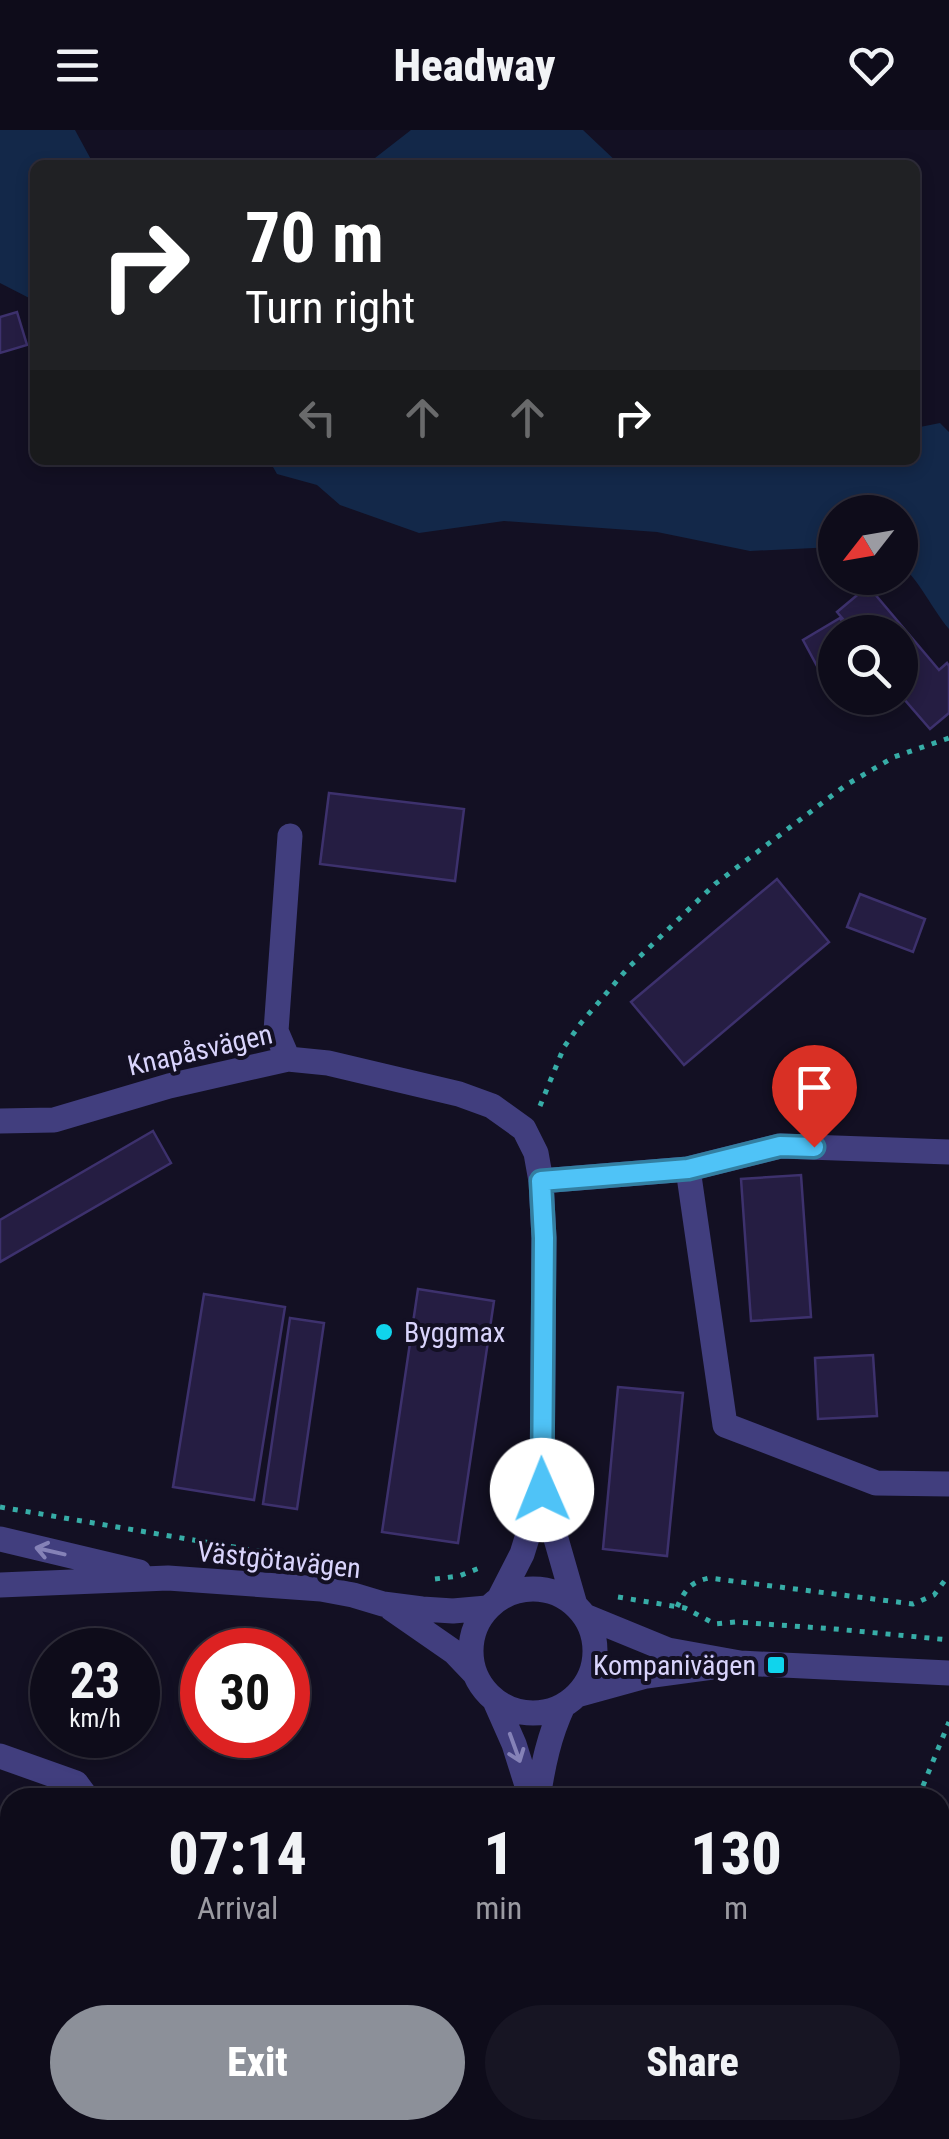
<!DOCTYPE html>
<html lang="en">
<head>
<meta charset="utf-8">
<style>
	body { margin:0; font-family:"Roboto Condensed",sans-serif; background:#171523; color:#f1f3f6; height:100vh; display:flex; flex-direction:column; font-size:38px; white-space:nowrap }
	* { box-sizing:border-box; margin:0 }
	p { font-size:32px; color:#9b9ba2 }
	.icon { flex:none; width:55px; height:55px; fill:none; stroke:currentColor; stroke-width:2; stroke-linecap:round; stroke-linejoin:round }
	.map { position:relative; flex:1; overflow:hidden }
	.sheet { position:absolute; left:0px; top:1658px; width:950px; height:352px; display:flex; flex-direction:column; background:#0e0c1a; border-radius:30px 30px 0 0; box-shadow:0 5px 15px #0003,0 0 0 2px #2e2c39 }
	.sheet>* { flex:none }
	.top-card { position:absolute; left:30px; top:30px; width:890px; height:305px; border-radius:15px; box-shadow:0 5px 15px #0003,0 0 0 2px #2e2c39; background:#202124; color:#fff; overflow:hidden }
	.needle { width:65px; rotate:239deg }
	.fabs { position:absolute; left:818px; top:365px; display:grid; gap:20px }
	.fabs a { display:grid; place-items:center; width:100px; height:100px; border-radius:50%; background:#0e0c1a; box-shadow:0 5px 15px #0003,0 0 0 2px #2e2c39; font-size:50px }
	.speed { position:absolute; left:30px; top:1498px; display:flex; gap:20px; font-size:50px; font-weight:700; text-align:center }
	.speed>* { display:grid; place-content:center; width:130px; height:130px; border-radius:50%; background:#0e0c1a; box-shadow:0 5px 15px #0003,0 0 0 2px #2e2c39; line-height:1 }
	.speed small { font-size:25px; font-weight:400 }
	.speed .limit { border:15px solid #d22; background:#fff; color:#111 }
	.pin { position:absolute; display:grid; place-items:center; width:85px; height:85px; color:#fff; margin:-102px -42px; border-radius:50% 50% 50% 0; rotate:-45deg; box-shadow:0 0 10px #0007 }
	.pin .icon { rotate:45deg }
	.me { position:absolute; width:110px; margin:-55px; rotate:359deg; stroke-linejoin:round; filter:drop-shadow(0 0 8px #0008) }
	.turn { display:flex; align-items:center; gap:35px; height:210px; padding:0 50px; font-size:45px }
	.turn .icon { width:130px; height:130px; stroke-width:2.5 }
	.turn b { display:block; font-size:70px; line-height:85px }
	.lanes { display:flex; align-items:center; height:95px; padding:0 50px; background:#0003; justify-content:center; gap:50px; direction:ltr }
	.lanes .off { opacity:.35 }
	.eta { display:flex; justify-content:space-evenly; align-items:center; height:170px; text-align:center }
	.eta b { font-size:60px; font-weight:800; line-height:70px }
	.action { display:flex; gap:20px; margin-top:auto; padding:20px 50px }
	.action a { flex:1; height:115px; border-radius:60px; background:#8c9099; color:#fff; font-size:40px; font-weight:800; line-height:115px; text-align:center }
	.action a+a { background:#171523; color:#f1f3f6 }
	header { display:flex; justify-content:space-between; align-items:center; height:130px; padding:0 50px; background:#0e0c1a; font-size:45px; font-weight:800 }
	.map>svg:first-child { display:block }
	.water { fill:#132849 }
	.building { fill:#251d42; stroke:#3d316d; stroke-width:2.5 }
	.lines { fill:none; stroke-linecap:round; stroke-linejoin:round }
	.path { stroke:#37ada7; stroke-width:5; stroke-dasharray:5 8; stroke-linecap:butt }
	.minor { stroke:#413e7e; stroke-width:25 }
	.oneway { stroke:#8582b7 }
	.route-casing { stroke:#337fa1; stroke-width:25 }
	.route { stroke:#4fc3f7; stroke-width:18 }
	.poi-dot { fill:#10d4ec; stroke:#131023; stroke-width:4 }
	.labels { text-anchor:middle; dominant-baseline:central; stroke-width:8; stroke-linejoin:round; paint-order:stroke }
	.street-label { font-size:28px; fill:#d9d4fc; stroke:#131023 }
	.poi-label { font-size:28px; fill:#d9d4fc; stroke:#131023; text-anchor:start }
</style>
</head>
<body>
<header><svg class="icon" aria-label="menu" viewBox="0 0 24 24"><path d="M4 6h16M4 12h16M4 18h16"/></svg>Headway<svg class="icon" aria-label="heart" viewBox="0 0 24 24"><path d="M12 20l-8-8c-3-5 5-10 8-4 3-6 11-1 8 4z"/></svg></header>
<div class="map">
<svg width="949" height="2009" viewBox="0 0 949 2009">
	<rect width="100%" height="100%" fill="#131023"/>
	<!-- water -->
	<path class="water" d="M0,0H75L94,35H35V171L0,153Z
		M411,0H583L620,35H366Z
		M940,293L949,302V499C932,479 920,451 900,434V382H835V417L750,421L657,402L504,391L419,403L340,375L317,355L277,344L269,330H915V298Z"/>
	<!-- building -->
	<path class="building" d="M17,182L27,215L0,223V187Z
		M868,456L939,540L947,533L949,536V583L930,599L904,569L907,566L900,557V502H854L837,482Z
		M840,488L848,502H835V525L817,536L803,510Z
		M329,663L464,679L455,751L320,734Z
		M777,749L829,812L684,935L631,872Z
		M860,764L925,789L913,822L847,797Z
		M153,1001L171,1033L0,1132V1090Z
		M801,1045L811,1187L751,1191L741,1049Z
		M418,1159L494,1171L458,1413L382,1402Z
		M204,1164L285,1177L254,1370L173,1357Z
		M290,1188L324,1193L297,1379L263,1374Z
		M873,1225L877,1286L818,1289L815,1228Z
		M618,1257L683,1263L667,1426L603,1419Z"/>
	<g class="lines">
		<!-- path -->
		<path class="path" d="M540,976L564,917L581,893L627,839L715,754L846,655L894,627L949,608
			M0,1377L281,1425
			M435,1449L459,1446L482,1437
			M618,1467L685,1478L715,1494L736,1492L835,1499L949,1510
			M677,1477C685,1460 690,1452 709,1448L913,1474L934,1465L949,1445
			M918,1668L949,1592
			M626,2009L635,2000"/>
		<!-- minor -->
		<path class="minor" d="M288,929L276,901L290,706
			M0,991L54,990L169,956L288,929L328,933L459,964L492,976L524,999L536,1023L541,1051L544,1108L542,1360L575,1475
			M688,1039L780,1016L949,1022
			M541,1051L688,1039L725,1295L876,1353L949,1354
			M0,1409L139,1442
			M0,1455L168,1448L321,1459L353,1465L383,1474L422,1479L453,1481L487,1478
			M471 1521a62 62 0 1 1 124 0a62 62 0 1 1-124 0Z
			M500,1467L522,1424L542,1360
			M392,1479L454,1522L474,1543
			M585,1486L668,1520L740,1533L949,1543
			M577,1565L646,1546L720,1536
			M495,1571L514,1614L531,1668
			M0,1626L76,1653L87,1668
			M538,1668C543,1635 549,1606 563,1576
			M940,1759L949,1758
			M940,1974L949,1971
			M99,2009L100,2000
			M509,2009L513,2000
			M836,2009L854,2000"/>
	</g>
	<!-- one-way arrows -->
	<defs><path id="oneway-shaft" d="M-6 0H5M1.5-3L5.5 0L1.5 3" fill="none" stroke-width="1.6" stroke-linecap="round" stroke-linejoin="round" transform="scale(2.5)"/></defs>
	<g class="oneway">
		<use href="#oneway-shaft" transform="translate(50 1421) rotate(-167)"/>
		<use href="#oneway-shaft" transform="translate(515 1618) rotate(70)"/>
	</g>
	<g class="lines">
		<defs>
			<path id="route" d="M542,1360L544,1108L541,1051L688,1039L780,1016L814,1017"/>
		</defs>
		<!-- route casing -->
		<use href="#route" class="route-casing"/>
		<!-- route -->
		<use href="#route" class="route"/>
	</g>
	<!-- markers -->
	<g class="poi-dot">
		<circle cx="384" cy="1202" r="10"/>
		<rect x="766" y="1525" width="20" height="20" rx="5"/>
	</g>
	<g class="labels">
		<!-- street labels -->
		<g class="street-label">
			<text transform="translate(200 920) rotate(-13)">Knapåsvägen</text>
			<text transform="translate(279 1430) rotate(6)">Västgötavägen</text>
		</g>
		<!-- poi labels -->
		<g class="poi-label">
			<text x="404" y="1202">Byggmax</text>
			<text x="756" y="1535" text-anchor="end">Kompanivägen</text>
		</g>
	</g>
</svg>
<div class="fabs">
<a><svg class="needle" viewBox="-14 -14 28 28"><path d="M0-13l5 13h-10z" fill="#e53935"/><path d="M0 13l5-13h-10z" fill="#9b9ba2"/></svg></a>
<a><svg class="icon" aria-label="search" viewBox="0 0 24 24"><circle cx="10" cy="10" r="6"/><path d="M15 15l6 6"/></svg></a>
</div>
<div class="speed"><div>23<small>km/h</small></div><div class="limit">30</div></div>
<div class="pin" style="left:814px;top:1017px;background:#d93025"><svg class="icon" aria-label="arrive" viewBox="0 0 24 24"><path d="M6 21V4h12l-3 4 3 4H6"/></svg></div>
<svg class="me" style="left:542px;top:1360px" viewBox="-20 -20 40 40"><circle r="19" fill="#fff"/><path d="M0-13L10 11 0 6-10 11z" fill="#4fc3f7"/></svg>
<div class="top-card">
<div class="turn"><svg class="icon" aria-label="right" viewBox="0 0 24 24"><path d="M7 20v-9h11M14 6l5 5-5 5"/></svg><div><b>70 m</b>Turn right</div></div>
<div class="lanes"><svg class="icon off" aria-label="left" viewBox="0 0 24 24"><path d="M17 20v-9H6M10 6l-5 5 5 5"/></svg><svg class="icon off" aria-label="ahead" viewBox="0 0 24 24"><path d="M12 20V5M6 11l6-6 6 6"/></svg><svg class="icon off" aria-label="ahead" viewBox="0 0 24 24"><path d="M12 20V5M6 11l6-6 6 6"/></svg><svg class="icon" aria-label="right" viewBox="0 0 24 24"><path d="M7 20v-9h11M14 6l5 5-5 5"/></svg></div>
</div>
<section class="sheet">
<div class="eta">
<div><b>07:14</b><p>Arrival</p></div>
<div><b>1</b><p>min</p></div>
<div><b>130</b><p>m</p></div>
</div>
<div class="action"><a>Exit</a><a>Share</a></div>
</section>
</div>
</body>
</html>
